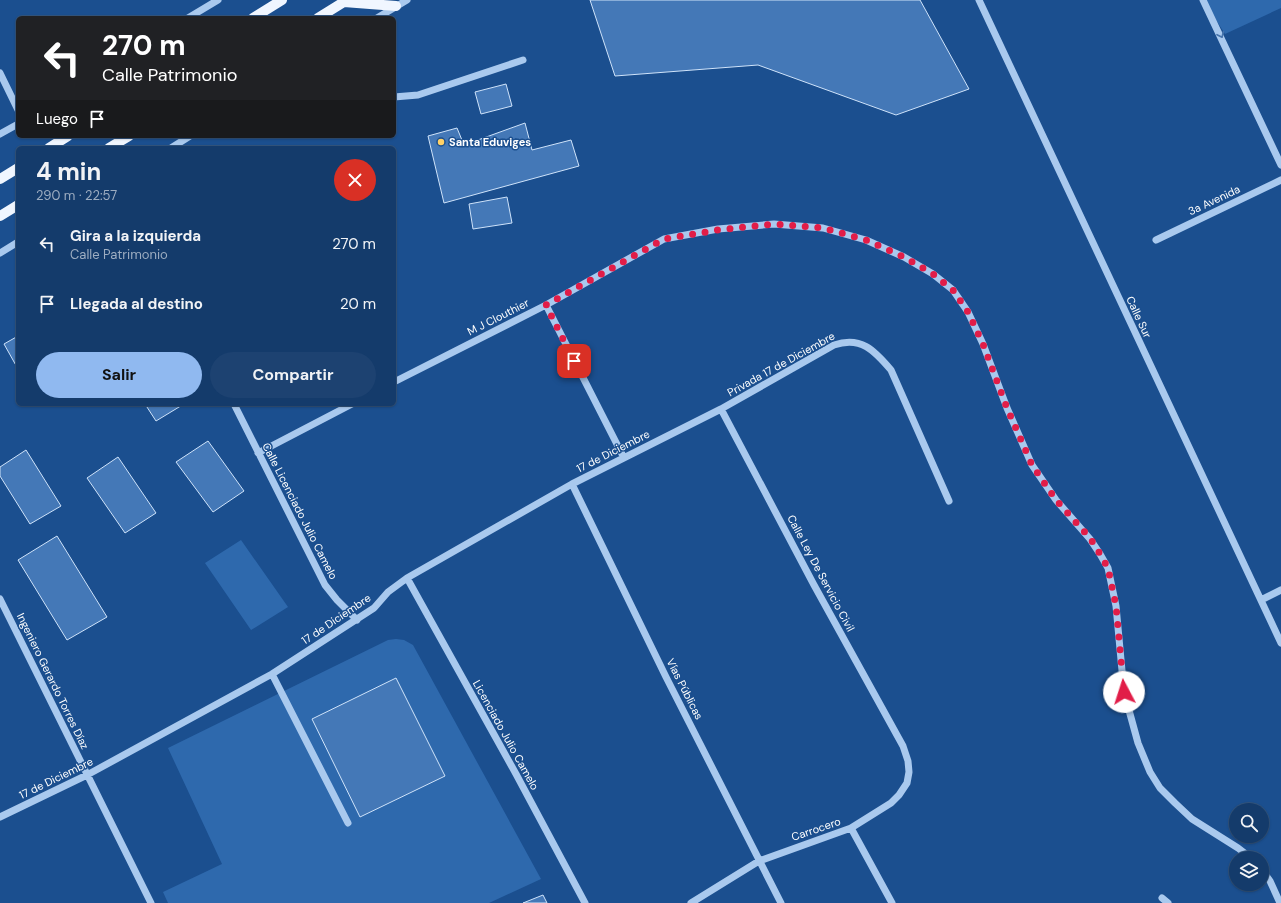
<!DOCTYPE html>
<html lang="es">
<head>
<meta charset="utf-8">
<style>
	body { margin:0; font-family:"DM Sans",sans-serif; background:#1d4271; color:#f1f3f6; height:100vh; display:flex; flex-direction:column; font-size:15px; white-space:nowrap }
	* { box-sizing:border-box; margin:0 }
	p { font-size:13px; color:#9dadc1 }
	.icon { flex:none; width:22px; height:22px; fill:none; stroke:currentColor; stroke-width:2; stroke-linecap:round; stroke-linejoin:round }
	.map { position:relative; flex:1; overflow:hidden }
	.panel { position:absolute; left:16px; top:146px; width:380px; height:260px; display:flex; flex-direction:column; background:#143b6b; border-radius:6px; box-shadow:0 1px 3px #0004,0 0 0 1px #33557e }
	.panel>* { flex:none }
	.guide { position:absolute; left:16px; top:16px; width:380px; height:122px; border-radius:6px; box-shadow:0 1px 3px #0004,0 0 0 1px #33557e; background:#202124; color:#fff; overflow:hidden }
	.tools { position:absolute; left:1229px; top:803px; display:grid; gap:8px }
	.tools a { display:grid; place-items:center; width:40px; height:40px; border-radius:50%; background:#143b6b; box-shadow:0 1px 3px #0004,0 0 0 1px #33557e; font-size:20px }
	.pin { position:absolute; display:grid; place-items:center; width:34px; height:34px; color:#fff; margin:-17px; border-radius:8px; box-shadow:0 2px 6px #0006 }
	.me { position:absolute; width:44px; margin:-22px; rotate:355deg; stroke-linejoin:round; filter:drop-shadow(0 0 3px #0008) }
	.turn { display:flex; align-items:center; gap:14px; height:84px; padding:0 20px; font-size:18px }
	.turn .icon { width:52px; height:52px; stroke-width:2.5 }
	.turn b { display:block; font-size:28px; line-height:34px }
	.then { display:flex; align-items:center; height:38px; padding:0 20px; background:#0003; gap:8px; font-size:15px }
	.round { display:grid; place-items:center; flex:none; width:42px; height:42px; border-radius:21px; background:#1d4271 }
	.headline { display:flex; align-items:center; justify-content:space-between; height:68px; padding:0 20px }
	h1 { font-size:24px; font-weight:700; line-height:30px }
	.cta { display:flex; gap:8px; margin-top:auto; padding:8px 20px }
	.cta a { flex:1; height:46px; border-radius:24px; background:#90b9f0; color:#111; font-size:16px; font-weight:700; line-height:46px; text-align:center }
	.cta a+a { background:#1d4271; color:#f1f3f6 }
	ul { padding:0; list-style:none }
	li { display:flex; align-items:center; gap:12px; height:60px; padding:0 20px }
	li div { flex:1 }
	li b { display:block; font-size:15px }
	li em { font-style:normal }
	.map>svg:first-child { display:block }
	.green { fill:#2e69ad }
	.building { fill:#4478b7; stroke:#cfe3fa }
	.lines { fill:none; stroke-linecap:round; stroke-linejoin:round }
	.minor { stroke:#a9c9ee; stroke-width:7 }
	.major { stroke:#f0f6ff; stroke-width:10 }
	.oneway { stroke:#4674ac }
	.route { stroke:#e11d48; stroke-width:7; stroke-dasharray:0 12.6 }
	.poi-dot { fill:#ffd166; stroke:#1b4f8f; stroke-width:1.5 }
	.labels { text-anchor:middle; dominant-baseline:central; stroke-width:3; stroke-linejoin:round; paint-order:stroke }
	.poi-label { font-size:11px; font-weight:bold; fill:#fff; stroke:#1b4f8f; text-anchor:start }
	.street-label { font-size:11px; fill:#fff; stroke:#1b4f8f }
</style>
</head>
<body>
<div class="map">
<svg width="1281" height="903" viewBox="0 0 1281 903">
	<rect width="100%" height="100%" fill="#1b4f8f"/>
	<!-- green -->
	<path class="green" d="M1203,0H1281V8L1225,34Z
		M241,540L288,607L251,630L205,563Z
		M396,639L404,640L413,645L541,879L489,903H168L163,892L222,864L168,748L388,640Z"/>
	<!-- building -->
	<path class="building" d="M590,0H920L969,89L896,115L758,65L615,76Z
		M506,84L512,106L481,114L475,92Z
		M525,123L532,150L571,140L579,166L444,203L428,136L457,128L464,145Z
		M507,197L512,223L473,229L469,204Z
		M18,336V369L4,344Z
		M145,404H184L156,421Z
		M208,441L244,491L213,512L176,462Z
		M26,450L61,506L30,524L0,476V467Z
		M118,457L156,513L125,533L87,478Z
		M57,536L107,617L67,640L18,560Z
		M396,678L445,776L360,817L312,719Z
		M543,895L547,903H523Z"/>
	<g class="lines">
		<!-- minor -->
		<path class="minor" d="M979,0L1281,643
			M1203,0L1281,165
			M188,18L218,0
			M377,18L407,0
			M0,73L18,110
			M394,97L418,95L523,60
			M0,134L18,124
			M171,148L190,136
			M1156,240L1281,180
			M0,253L18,242
			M546,305L624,458
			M394,382L546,305L664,239L718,229L774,224L823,228L866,240L904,257L933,274L953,290L968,312L983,344L1007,408L1032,465L1056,500L1090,539L1100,554L1108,568L1116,606L1124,692L1138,743L1150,772L1160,788L1175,803L1192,819L1238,848L1251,858
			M234,404L325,585L337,600L357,620
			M258,453L352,404
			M572,484L666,677L781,903
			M407,578L516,774L585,903
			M0,599L151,903
			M1261,600L1281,590
			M272,674L348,823
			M0,817L87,775L272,674L374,608L388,592L407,578L572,484L721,409L834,345C861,336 874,350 891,370L949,501
			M851,828L892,903
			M1262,870L1270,881L1280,903
			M1162,898L1168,903
			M691,903L759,861L851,828L891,803L899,795L907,783L909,772L908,761L903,746L814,585L721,409"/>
		<!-- major -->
		<path class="major" d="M344,2L396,6
			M253,18L282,0
			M318,18L347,0
			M49,148L68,136
			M109,148L129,136
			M0,179L18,168
			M0,216L18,205"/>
	</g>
	<!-- one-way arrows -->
	<defs><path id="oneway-chevron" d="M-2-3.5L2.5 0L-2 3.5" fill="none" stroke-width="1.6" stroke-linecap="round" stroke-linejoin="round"/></defs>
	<use class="oneway" href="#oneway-chevron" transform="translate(1221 35) rotate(65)"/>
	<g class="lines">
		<!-- route -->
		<path class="route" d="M574,361L546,305L664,239L718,230L774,224L823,228L866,240L904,257L933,274L953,290L968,312L983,344L1007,408L1032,465L1056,500L1090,538L1100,554L1108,568L1116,606L1124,692"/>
	</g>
	<!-- markers -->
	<circle class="poi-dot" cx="441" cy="142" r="4"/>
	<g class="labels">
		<!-- poi labels -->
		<g class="poi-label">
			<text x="449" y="142">Santa Eduviges</text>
		</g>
		<!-- street labels -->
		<g class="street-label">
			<text transform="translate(1214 200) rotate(-25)">3a Avenida</text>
			<text transform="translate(498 317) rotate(-27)">M J Clouthier</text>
			<text transform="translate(1139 317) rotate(65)">Calle Sur</text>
			<text transform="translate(781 364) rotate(-29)">Privada 17 de Diciembre</text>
			<text transform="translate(613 451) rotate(-27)">17 de Diciembre</text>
			<text transform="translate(300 511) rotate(63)">Calle Licenciado Julio Camelo</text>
			<text transform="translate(821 573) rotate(62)">Calle Ley De Servicio Civil</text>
			<text transform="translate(336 619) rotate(-34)">17 de Diciembre</text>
			<text transform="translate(53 681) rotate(64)">Ingeniero Gerardo Torres Díaz</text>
			<text transform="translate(685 689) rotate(63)">Vías Públicas</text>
			<text transform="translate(506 735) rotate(61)">Licenciado Julio Camelo</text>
			<text transform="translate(56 778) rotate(-26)">17 de Diciembre</text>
			<text transform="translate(816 829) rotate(-19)">Carrocero</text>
		</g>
	</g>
</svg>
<div class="tools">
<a><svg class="icon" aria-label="search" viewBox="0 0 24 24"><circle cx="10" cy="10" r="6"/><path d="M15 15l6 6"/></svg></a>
<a><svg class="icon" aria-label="layers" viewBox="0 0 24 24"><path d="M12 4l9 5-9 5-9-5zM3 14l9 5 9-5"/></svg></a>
</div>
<div class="pin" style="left:574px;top:361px;background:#d93025"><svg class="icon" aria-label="arrive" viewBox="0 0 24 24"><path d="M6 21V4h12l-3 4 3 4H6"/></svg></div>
<svg class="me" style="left:1124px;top:692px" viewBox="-20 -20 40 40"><circle r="19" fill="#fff"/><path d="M0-13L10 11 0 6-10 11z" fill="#e11d48"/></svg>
<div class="guide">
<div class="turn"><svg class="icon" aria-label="left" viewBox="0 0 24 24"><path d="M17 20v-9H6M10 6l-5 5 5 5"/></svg><div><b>270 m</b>Calle Patrimonio</div></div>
<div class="then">Luego<svg class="icon" aria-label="arrive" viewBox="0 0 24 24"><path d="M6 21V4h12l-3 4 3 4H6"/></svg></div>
</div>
<section class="panel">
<div class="headline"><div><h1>4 min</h1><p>290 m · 22:57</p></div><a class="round" style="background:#d93025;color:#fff"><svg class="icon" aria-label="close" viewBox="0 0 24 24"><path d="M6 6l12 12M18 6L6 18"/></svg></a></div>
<ul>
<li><svg class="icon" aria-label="left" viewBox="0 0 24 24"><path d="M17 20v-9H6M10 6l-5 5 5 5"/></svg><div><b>Gira a la izquierda</b><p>Calle Patrimonio</p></div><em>270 m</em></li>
<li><svg class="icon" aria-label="arrive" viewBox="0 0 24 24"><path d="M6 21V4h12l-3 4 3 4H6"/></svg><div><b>Llegada al destino</b></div><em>20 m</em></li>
</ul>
<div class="cta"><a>Salir</a><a>Compartir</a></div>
</section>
</div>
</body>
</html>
